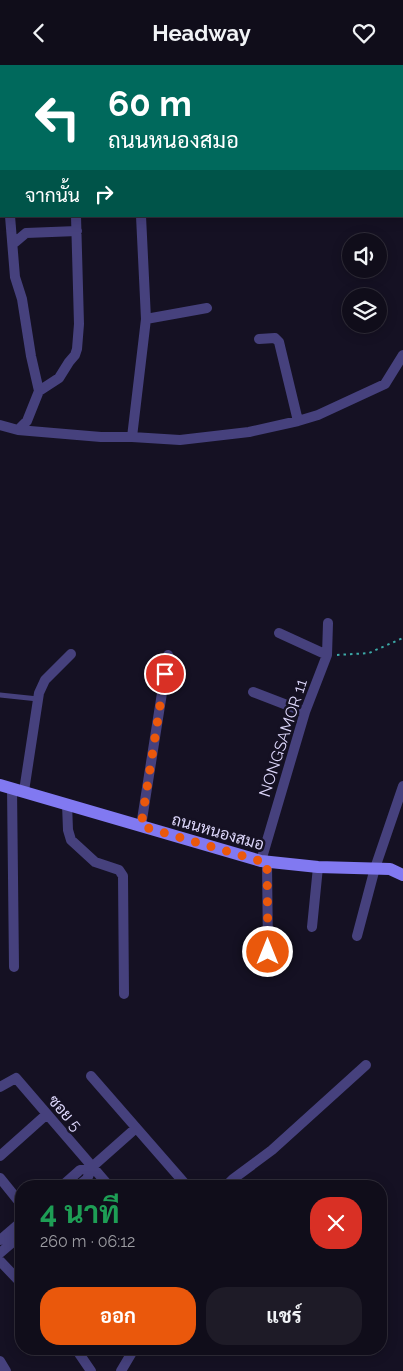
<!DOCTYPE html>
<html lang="th">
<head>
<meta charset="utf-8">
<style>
	body { margin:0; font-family:Raleway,Sarabun,sans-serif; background:#1e1b27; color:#f1f3f6; height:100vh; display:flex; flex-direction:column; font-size:19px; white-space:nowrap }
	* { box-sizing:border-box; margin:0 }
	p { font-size:16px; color:#9c9ca2 }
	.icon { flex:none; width:28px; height:28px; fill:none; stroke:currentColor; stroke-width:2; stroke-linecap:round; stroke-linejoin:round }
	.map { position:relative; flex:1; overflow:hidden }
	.sheet { position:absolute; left:15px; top:1115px; width:372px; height:175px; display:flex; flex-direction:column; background:#100d1a; border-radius:20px; box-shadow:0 2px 12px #0003,0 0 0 1px #302d39 }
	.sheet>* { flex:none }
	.top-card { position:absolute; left:0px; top:0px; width:404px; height:152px; box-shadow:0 2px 12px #0003,0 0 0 1px #302d39; background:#00695c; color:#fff; overflow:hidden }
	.fabs { position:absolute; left:342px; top:168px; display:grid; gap:10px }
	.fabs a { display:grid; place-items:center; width:45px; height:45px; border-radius:50%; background:#100d1a; box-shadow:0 2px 12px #0003,0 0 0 1px #302d39; font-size:25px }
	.pin { position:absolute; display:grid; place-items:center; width:42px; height:42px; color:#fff; margin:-21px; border:2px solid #fff; border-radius:50%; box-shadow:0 1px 5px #0007 }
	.me { position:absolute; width:55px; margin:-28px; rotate:0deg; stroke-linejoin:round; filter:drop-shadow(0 0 4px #0008) }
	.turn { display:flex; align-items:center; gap:18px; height:105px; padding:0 25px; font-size:22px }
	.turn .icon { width:65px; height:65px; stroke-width:2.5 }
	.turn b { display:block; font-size:35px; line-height:42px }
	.then { display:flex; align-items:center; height:48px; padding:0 25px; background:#0003; gap:10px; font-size:19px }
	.round { display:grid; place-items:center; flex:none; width:52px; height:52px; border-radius:20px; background:#1e1b27 }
	.summary { display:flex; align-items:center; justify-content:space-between; height:85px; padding:0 25px }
	h1 { font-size:30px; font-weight:700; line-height:38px; color:#1e9e55 }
	.action { display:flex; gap:10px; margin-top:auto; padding:10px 25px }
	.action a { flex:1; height:58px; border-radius:20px; background:#ea580c; color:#fff; font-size:20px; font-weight:700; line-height:58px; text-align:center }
	.action a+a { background:#1e1b27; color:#f1f3f6 }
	header { display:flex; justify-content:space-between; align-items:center; height:65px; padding:0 25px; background:#100d1a; font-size:22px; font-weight:700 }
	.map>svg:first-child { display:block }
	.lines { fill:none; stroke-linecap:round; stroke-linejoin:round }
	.path { stroke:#3caaa8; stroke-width:2; stroke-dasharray:2.5 4; stroke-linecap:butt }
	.lane { stroke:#46417d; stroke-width:5 }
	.street { stroke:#46417d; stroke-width:10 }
	.secondary { stroke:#8179f1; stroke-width:12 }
	.route { stroke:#ea580c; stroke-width:9; stroke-dasharray:0 16.2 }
	.labels { text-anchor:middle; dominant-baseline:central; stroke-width:5; stroke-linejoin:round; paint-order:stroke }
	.street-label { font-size:16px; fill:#ddd7fb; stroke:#151123 }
</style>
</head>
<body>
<header><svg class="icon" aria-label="back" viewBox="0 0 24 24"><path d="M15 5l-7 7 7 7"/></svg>Headway<svg class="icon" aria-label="heart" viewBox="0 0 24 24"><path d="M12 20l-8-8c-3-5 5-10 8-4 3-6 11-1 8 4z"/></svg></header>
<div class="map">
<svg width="403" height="1306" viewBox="0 0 403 1306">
	<rect width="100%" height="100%" fill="#151123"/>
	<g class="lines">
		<!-- path -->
		<path class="path" d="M337,590L369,588L403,573"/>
		<!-- lane -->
		<path class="lane" d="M273,0L274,1
			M0,630L38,634"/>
		<!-- street -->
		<path class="street" d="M105,1L106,0
			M133,1V0
			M189,1V0
			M0,12H1
			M10,151L15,212L22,234L31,291L39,326L27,356L18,365
			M13,179L26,168L77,166
			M146,254L207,243
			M259,274L275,273L279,277L298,356
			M39,326L59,313L69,297L75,290L77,284L79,259L76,151
			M0,360L18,365L101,372H132L180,375L249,367L298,356L318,350L385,319L403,290
			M132,372L146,254L141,151
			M279,568L327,590
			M253,627L305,647
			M12,723L14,902
			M24,726L39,628L45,615L71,589
			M67,739L68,765L71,775L95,797L119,805L123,811L124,929
			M141,761L168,590
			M261,796L305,647L327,590L328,558
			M267,798L268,887
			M312,862L318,802
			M357,871L375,803L403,721
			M91,1011L187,1121
			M0,1022L16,1013L109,1121
			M0,1091L47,1049
			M0,1113L21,1139
			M62,1121L80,1105L92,1102
			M78,1121L87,1114L92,1102L136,1063
			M226,1121L233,1114L272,1085L366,1000
			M0,1175L21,1157
			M0,1188L21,1170
			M0,1196L21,1218
			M76,1284L91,1306
			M0,1296L6,1306
			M121,1306L134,1284"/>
		<!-- secondary -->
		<path class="secondary" d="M402,58H403
			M0,63H1
			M0,720L261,796L318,802L390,804L403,810"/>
	</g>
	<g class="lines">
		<!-- route -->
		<path class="route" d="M165,609L141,761L267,798L268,887"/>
	</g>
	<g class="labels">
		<!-- street labels -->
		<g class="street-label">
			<text transform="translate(283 673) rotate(-72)">NONGSAMOR 11</text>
			<text transform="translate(218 767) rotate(16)">ถนนหนองสมอ</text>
			<text transform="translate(65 1048) rotate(49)">ซอย 5</text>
		</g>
	</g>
</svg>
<div class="fabs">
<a><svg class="icon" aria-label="sound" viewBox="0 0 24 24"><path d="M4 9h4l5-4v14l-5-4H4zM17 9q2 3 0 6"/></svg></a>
<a><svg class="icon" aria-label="layers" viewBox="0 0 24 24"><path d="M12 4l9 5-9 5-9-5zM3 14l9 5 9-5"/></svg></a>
</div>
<div class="pin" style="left:165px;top:609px;background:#d93025"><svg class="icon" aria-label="arrive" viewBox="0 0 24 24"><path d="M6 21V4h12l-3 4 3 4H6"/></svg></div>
<svg class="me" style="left:268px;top:887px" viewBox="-20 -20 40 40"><circle r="17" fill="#ea580c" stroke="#fff" stroke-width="3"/><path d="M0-11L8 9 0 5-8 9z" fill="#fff"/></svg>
<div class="top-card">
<div class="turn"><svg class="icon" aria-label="left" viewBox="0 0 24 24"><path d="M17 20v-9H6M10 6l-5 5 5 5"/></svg><div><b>60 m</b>ถนนหนองสมอ</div></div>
<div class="then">จากนั้น<svg class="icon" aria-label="right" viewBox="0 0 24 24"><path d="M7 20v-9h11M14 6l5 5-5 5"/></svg></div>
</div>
<section class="sheet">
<div class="summary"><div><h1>4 นาที</h1><p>260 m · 06:12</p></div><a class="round" style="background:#d93025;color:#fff"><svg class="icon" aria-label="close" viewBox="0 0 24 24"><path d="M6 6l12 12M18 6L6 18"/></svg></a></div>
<div class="action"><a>ออก</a><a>แชร์</a></div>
</section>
</div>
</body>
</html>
